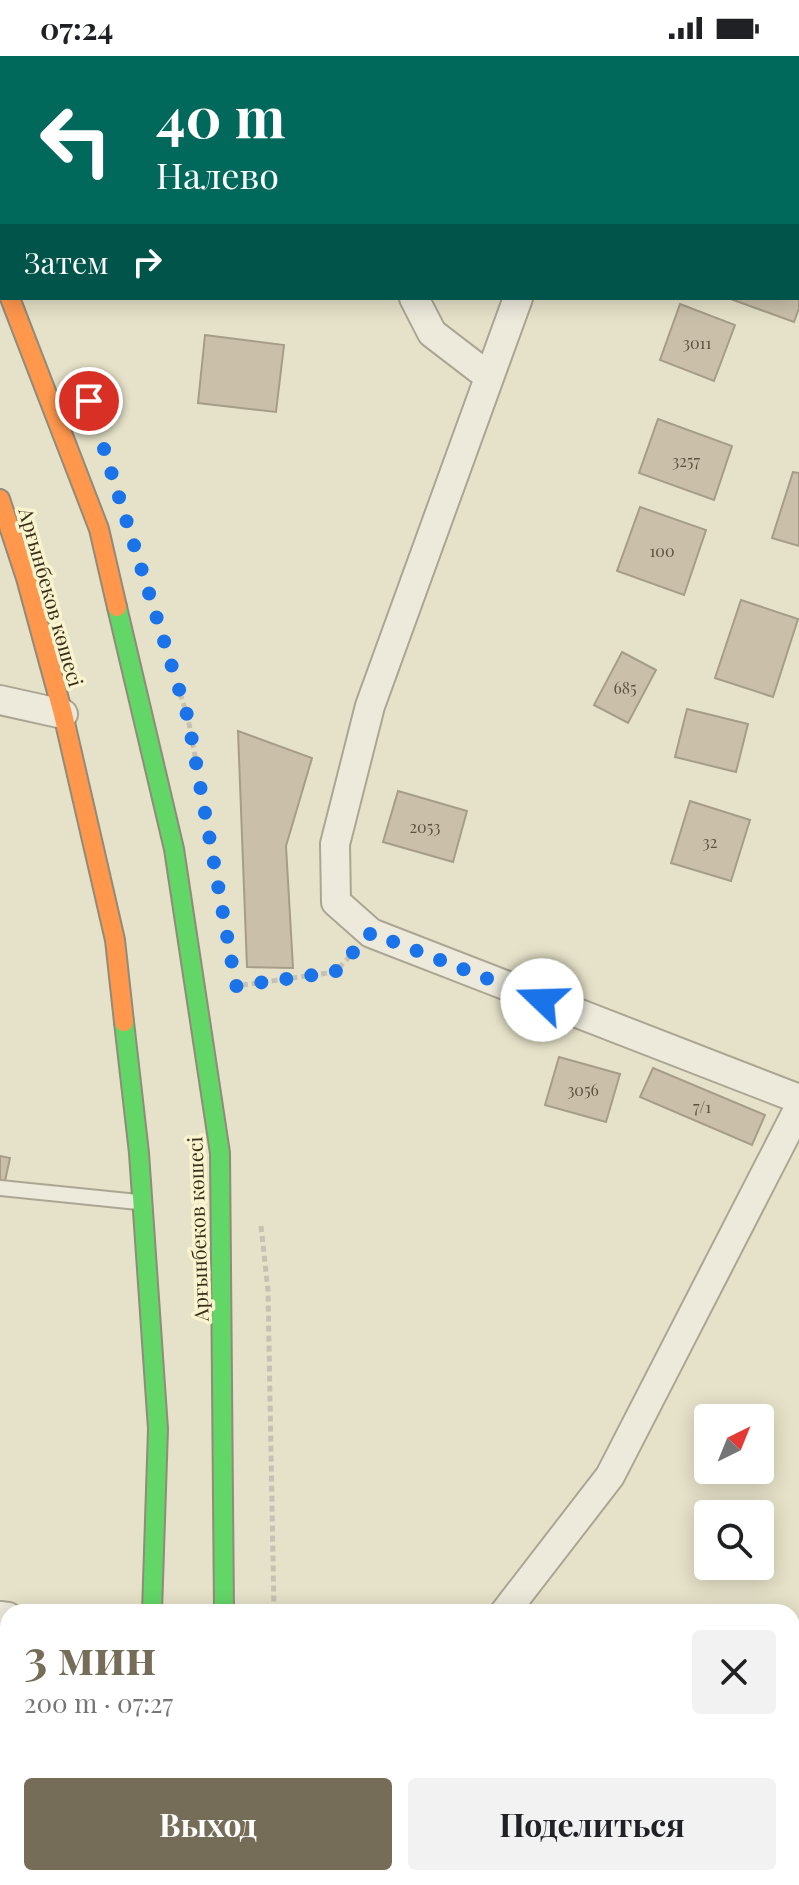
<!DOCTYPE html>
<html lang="ru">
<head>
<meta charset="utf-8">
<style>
	body { margin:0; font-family:"Playfair Display",serif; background:#f2f2f2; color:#202124; height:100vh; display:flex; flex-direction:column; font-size:30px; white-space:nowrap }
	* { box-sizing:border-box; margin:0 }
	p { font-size:26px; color:#757577 }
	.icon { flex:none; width:44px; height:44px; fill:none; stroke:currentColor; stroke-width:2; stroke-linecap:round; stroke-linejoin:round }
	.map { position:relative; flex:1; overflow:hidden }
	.drawer { position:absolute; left:0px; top:1548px; width:800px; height:282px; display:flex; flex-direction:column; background:#fff; border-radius:24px 24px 0 0; box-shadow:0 4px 20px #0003 }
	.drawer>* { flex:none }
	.guide { position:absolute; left:0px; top:0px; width:800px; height:244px; box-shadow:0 4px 20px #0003; background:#00695c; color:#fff; overflow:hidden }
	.needle { width:52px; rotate:43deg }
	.buttons { position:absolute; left:694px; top:1348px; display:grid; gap:16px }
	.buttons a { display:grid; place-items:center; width:80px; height:80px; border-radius:8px; background:#fff; box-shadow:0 4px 20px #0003; font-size:40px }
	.pin { position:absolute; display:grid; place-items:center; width:68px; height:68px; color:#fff; margin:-34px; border:4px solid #fff; border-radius:50%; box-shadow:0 2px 8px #0007 }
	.me { position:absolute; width:88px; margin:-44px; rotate:291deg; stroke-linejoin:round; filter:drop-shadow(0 0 6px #0008) }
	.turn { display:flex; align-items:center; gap:28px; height:168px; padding:0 24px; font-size:36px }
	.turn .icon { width:104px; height:104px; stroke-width:2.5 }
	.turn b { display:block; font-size:56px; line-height:68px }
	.then { display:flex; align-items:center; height:76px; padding:0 24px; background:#0003; gap:16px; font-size:30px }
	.round { display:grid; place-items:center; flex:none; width:84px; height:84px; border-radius:8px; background:#f2f2f2 }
	.overview { display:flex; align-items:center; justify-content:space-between; height:136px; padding:0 24px }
	h1 { font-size:48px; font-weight:700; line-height:60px; color:#766d58 }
	.button { display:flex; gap:16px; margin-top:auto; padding:16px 24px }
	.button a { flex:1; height:92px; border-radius:8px; background:#766d58; color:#fff; font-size:32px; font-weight:700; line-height:92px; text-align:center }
	.button a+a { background:#f2f2f2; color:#202124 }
	.status { display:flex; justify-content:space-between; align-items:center; height:56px; padding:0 40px; background:#fff; direction:ltr }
	.status svg { height:22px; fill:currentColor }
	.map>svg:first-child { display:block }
	.building { fill:#cac0aa; stroke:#a69d89; stroke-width:2 }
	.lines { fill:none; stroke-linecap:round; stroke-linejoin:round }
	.lane-casing { stroke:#aba693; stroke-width:18 }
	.street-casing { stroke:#aba693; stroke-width:32 }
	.fast-casing { stroke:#908b7a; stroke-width:22 }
	.slow-casing { stroke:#908b7a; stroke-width:22 }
	.path { stroke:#c5c2b3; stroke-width:5; stroke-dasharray:6 4; stroke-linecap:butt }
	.lane { stroke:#edeadc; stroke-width:14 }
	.street { stroke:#edeadc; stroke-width:28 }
	.fast { stroke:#63d668; stroke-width:18 }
	.slow { stroke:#ff974d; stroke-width:18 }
	.route { stroke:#1a73e8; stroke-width:14; stroke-dasharray:0 25.2 }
	.labels { text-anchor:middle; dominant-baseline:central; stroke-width:7; stroke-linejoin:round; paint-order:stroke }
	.number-label { font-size:16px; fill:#5e523f }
	.street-label { font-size:20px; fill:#3a2e1b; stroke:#f9f3ce }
</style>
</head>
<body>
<div class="status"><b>07:24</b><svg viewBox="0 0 49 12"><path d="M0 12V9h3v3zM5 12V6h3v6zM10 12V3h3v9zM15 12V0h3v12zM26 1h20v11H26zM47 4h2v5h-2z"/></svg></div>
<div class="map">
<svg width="799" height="1829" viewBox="0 0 799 1829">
	<rect width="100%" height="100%" fill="#e6e2c9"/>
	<!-- building -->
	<path class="building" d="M261,0H326L261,2Z
		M798,69L799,70V133H798Z
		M798,194L799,252L794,266L728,242H798Z
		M680,248L735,269L714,325L660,304Z
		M205,279L284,289L276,356L198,347Z
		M658,363L732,390L714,444L639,417Z
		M793,416L799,417V490L772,482Z
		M640,451L706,474L684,539L617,515Z
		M741,544L798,563L773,641L715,622Z
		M622,596L656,614L628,667L594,649Z
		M687,653L748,668L736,716L675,701Z
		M238,675L312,702L286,790L293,912L247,911Z
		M398,735L467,755L453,806L383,786Z
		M690,745L750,764L731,825L671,807Z
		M559,1001L620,1018L606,1066L545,1049Z
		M653,1012L765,1059L752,1089L640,1041Z
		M0,1100L10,1102L5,1125L0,1124Z
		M799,1598V1633L792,1630V1614Z
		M792,1760L799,1763V1797L792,1819Z
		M759,1822H791L789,1829Z"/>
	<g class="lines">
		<defs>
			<path id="lane" d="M0,1132L138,1146
				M472,1829L475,1822"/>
			<path id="street" d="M437,2V0
				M609,2V0
				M414,242L432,277L488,320
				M518,242L370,650L335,788L336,846L371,877L799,1043
				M0,644L63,658
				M505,1556L610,1420L799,1052
				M0,1560L8,1561"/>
			<path id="fast" d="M117,551L174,793L220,1097L224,1556
				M124,966L139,1097L158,1373L152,1556
				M101,1829L102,1822
				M196,1829L197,1822"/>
			<path id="slow" d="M10,242L99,473L117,551
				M0,443L26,522L63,658L115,884L124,966"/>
		</defs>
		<!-- lane casing -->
		<use href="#lane" class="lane-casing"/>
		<!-- street casing -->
		<use href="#street" class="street-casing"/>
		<!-- fast casing -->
		<use href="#fast" class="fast-casing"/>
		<!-- slow casing -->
		<use href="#slow" class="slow-casing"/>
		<!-- path -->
		<path class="path" d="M0,89L2,95
			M177,628L188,662L197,711
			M235,926L236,930L335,916L352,898
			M261,1170L268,1235L274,1556"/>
		<!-- lane -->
		<use href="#lane" class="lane"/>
		<!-- street -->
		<use href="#street" class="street"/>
		<!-- fast -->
		<use href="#fast" class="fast"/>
		<!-- slow -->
		<use href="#slow" class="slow"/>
	</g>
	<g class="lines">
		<!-- route -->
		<path class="route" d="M89,345L188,662L236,930L335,916L371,877L542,944"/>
	</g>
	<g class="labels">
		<!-- number labels -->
		<g class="number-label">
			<text x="697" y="286">3011</text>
			<text x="686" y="404">3257</text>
			<text x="662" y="494">100</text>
			<text x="625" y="631">685</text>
			<text x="425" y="770">2053</text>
			<text x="710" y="785">32</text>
			<text x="583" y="1033">3056</text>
			<text x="702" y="1050">7/1</text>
		</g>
		<!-- street labels -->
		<g class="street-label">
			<text transform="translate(52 541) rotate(74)">Арғынбеков көшесі</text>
			<text transform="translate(197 1173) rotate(-92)">Арғынбеков көшесі</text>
		</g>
	</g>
</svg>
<div class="buttons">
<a><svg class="needle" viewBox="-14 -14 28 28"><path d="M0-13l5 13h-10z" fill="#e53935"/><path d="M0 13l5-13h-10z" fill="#757577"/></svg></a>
<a><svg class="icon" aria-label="search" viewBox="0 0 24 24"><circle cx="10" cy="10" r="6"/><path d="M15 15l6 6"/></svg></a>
</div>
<div class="pin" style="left:89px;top:345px;background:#d93025"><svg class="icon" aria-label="arrive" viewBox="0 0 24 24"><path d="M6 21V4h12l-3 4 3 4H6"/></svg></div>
<svg class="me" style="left:542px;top:944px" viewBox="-20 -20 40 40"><circle r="19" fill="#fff"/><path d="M0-13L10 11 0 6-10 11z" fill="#1a73e8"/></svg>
<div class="guide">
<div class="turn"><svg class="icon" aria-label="left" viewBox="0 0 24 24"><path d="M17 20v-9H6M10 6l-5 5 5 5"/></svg><div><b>40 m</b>Налево</div></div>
<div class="then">Затем<svg class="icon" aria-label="right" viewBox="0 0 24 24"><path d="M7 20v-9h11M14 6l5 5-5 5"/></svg></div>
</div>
<section class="drawer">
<div class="overview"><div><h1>3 мин</h1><p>200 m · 07:27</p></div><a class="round"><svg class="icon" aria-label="close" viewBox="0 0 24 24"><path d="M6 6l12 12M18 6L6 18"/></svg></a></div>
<div class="button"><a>Выход</a><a>Поделиться</a></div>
</section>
</div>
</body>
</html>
